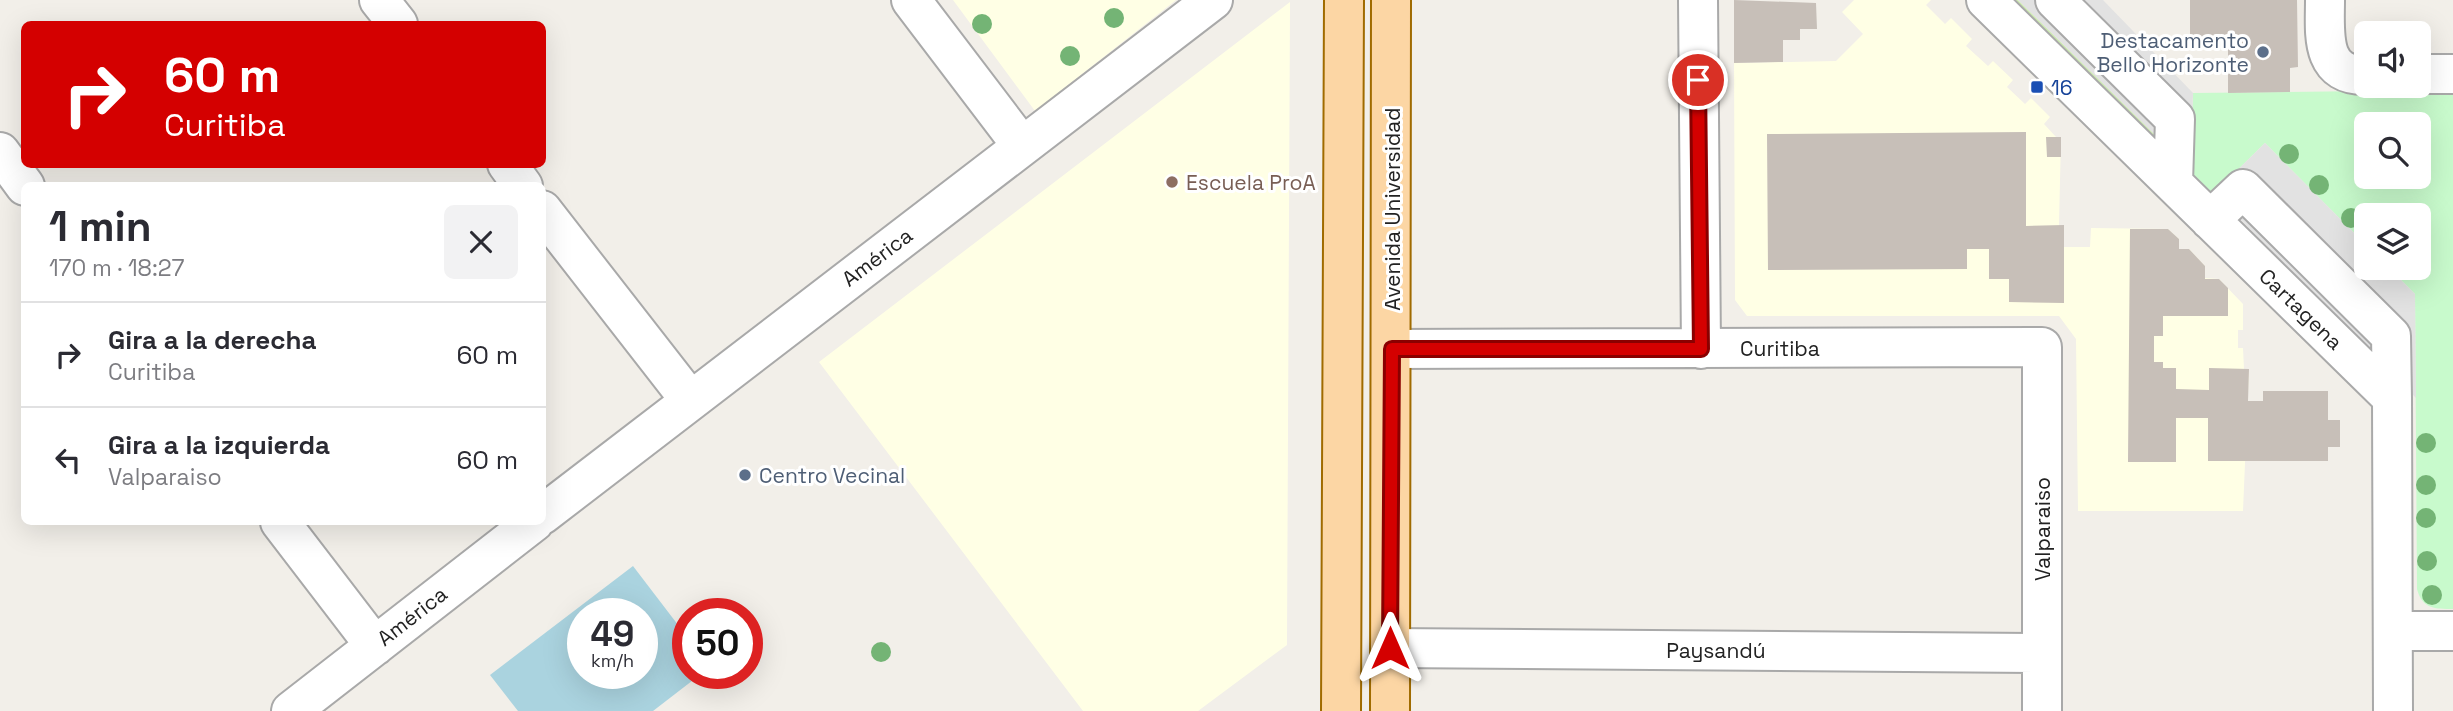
<!DOCTYPE html>
<html lang="es">
<head>
<meta charset="utf-8">
<style>
	body { margin:0; font-family:"Space Grotesk",sans-serif; background:#f2f2f3; color:#2b2b33; height:100vh; display:flex; flex-direction:column; font-size:26px; white-space:nowrap }
	* { box-sizing:border-box; margin:0 }
	p { font-size:23px; color:#7c7c81 }
	.icon { flex:none; width:38px; height:38px; fill:none; stroke:currentColor; stroke-width:2; stroke-linecap:round; stroke-linejoin:round }
	.map { position:relative; flex:1; overflow:hidden }
	.drawer { position:absolute; left:21px; top:182px; width:525px; height:343px; display:flex; flex-direction:column; background:#fff; border-radius:10px; box-shadow:0 7px 28px #0002 }
	.drawer>* { flex:none }
	.banner { position:absolute; left:21px; top:21px; width:525px; height:147px; border-radius:10px; box-shadow:0 7px 28px #0002; background:#d40000; color:#fff; overflow:hidden }
	.tools { position:absolute; left:2354px; top:21px; display:grid; gap:14px }
	.tools a { display:grid; place-items:center; width:77px; height:77px; border-radius:10px; background:#fff; box-shadow:0 7px 28px #0002; font-size:35px }
	.speed { position:absolute; left:567px; top:598px; display:flex; gap:14px; font-size:35px; font-weight:700; text-align:center }
	.speed>* { display:grid; place-content:center; width:91px; height:91px; border-radius:50%; background:#fff; box-shadow:0 7px 28px #0002; line-height:1 }
	.speed small { font-size:18px; font-weight:400 }
	.speed .limit { border:10px solid #d22; background:#fff; color:#111 }
	.pin { position:absolute; display:grid; place-items:center; width:60px; height:60px; color:#fff; margin:-30px; border:4px solid #fff; border-radius:50%; box-shadow:0 2px 7px #0007 }
	.me { position:absolute; width:77px; margin:-38px; rotate:0deg; stroke-linejoin:round; filter:drop-shadow(0 0 5px #0008) }
	.turn { display:flex; align-items:center; gap:24px; height:147px; padding:0 28px; font-size:32px }
	.turn .icon { width:91px; height:91px; stroke-width:2.5 }
	.turn b { display:block; font-size:49px; line-height:60px }
	.round { display:grid; place-items:center; flex:none; width:74px; height:74px; border-radius:10px; background:#f2f2f3 }
	.summary { display:flex; align-items:center; justify-content:space-between; height:119px; padding:0 28px }
	h1 { font-size:42px; font-weight:800; line-height:52px }
	ul { padding:0; list-style:none }
	li { display:flex; align-items:center; gap:21px; height:105px; padding:0 28px; border-top:2px solid #e1e1e2 }
	li div { flex:1 }
	li b { display:block; font-size:26px }
	li em { font-style:normal }
	.map>svg:first-child { display:block }
	.education { fill:#ffffe5 }
	.grass { fill:#cdebb0 }
	.park { fill:#c8facc; fill-rule:evenodd }
	.parking { fill:#e2e2e2 }
	.water { fill:#aad3df; fill-rule:evenodd }
	.building { fill:#c7bfb8 }
	.lines { fill:none; stroke-linecap:round; stroke-linejoin:round }
	.minor-casing { stroke:#a9a9a9; stroke-width:42 }
	.major-casing { stroke:#a06b00; stroke-width:42 }
	.minor { stroke:#fff; stroke-width:38 }
	.major { stroke:#fcd6a4; stroke-width:38 }
	.tree { fill:#74b475 }
	.route-casing { stroke:#8a0000; stroke-width:18 }
	.route { stroke:#d40000; stroke-width:12 }
	.service-dot { fill:#5c6f8a; stroke:#fff; stroke-width:2.5 }
	.transit-dot { fill:#1a4fb4; stroke:#fff; stroke-width:2.5 }
	.education-dot { fill:#8d6e63; stroke:#fff; stroke-width:2.5 }
	.labels { text-anchor:middle; dominant-baseline:central; stroke-width:6; stroke-linejoin:round; paint-order:stroke }
	.service-label { font-size:21px; fill:#4e5e75; stroke:#fff; text-anchor:end }
	.transit-label { font-size:21px; fill:#164399; stroke:#fff; text-anchor:start }
	.education-label { font-size:21px; fill:#785e54; stroke:#fff; text-anchor:start }
	.street-label { font-size:21px; fill:#222; stroke:#fff }
</style>
</head>
<body>
<div class="map">
<svg width="2453" height="711" viewBox="0 0 2453 711">
	<rect width="100%" height="100%" fill="#f2efe9"/>
	<!-- education -->
	<path class="education" d="M953,0H1176L1035,111Z
		M1854,0H1931L1926,5L1945,24L1951,18L1972,39L1966,46L1988,66L1993,61L2013,80L2007,87L2025,104L2031,98L2050,117L2044,124L2056,137H2061L2059,225L2064,247H2090L2091,228L2168,229L2179,239V249H2189L2205,266V278L2219,279L2243,304V330H2238V348H2243L2244,369H2249L2243,511H2078L2076,339L2059,316H1747L1735,300L1734,63L1836,61L1863,34L1842,12Z
		M1290,2L1287,645L1198,711H1083L819,362Z"/>
	<!-- grass -->
	<path class="grass" d="M2013,0H2018L2160,139L2159,144Z"/>
	<!-- park -->
	<path class="park" d="M2453,90V609C2435,609 2422,609 2417,589L2415,294L2389,268H2418V215H2366V245L2265,143L2212,195L2190,174L2193,93ZM2366,124H2418V177H2366Z"/>
	<!-- parking -->
	<path class="parking" d="M2018,0H2103L2193,93L2190,174L2159,139Z
		M2265,143L2366,245V268H2389L2415,294L2416,398L2237,216L2212,195Z"/>
	<!-- water -->
	<path class="water" d="M633,566L688,638V674H701L653,711H518L490,675ZM583,614H642V674H583Z"/>
	<!-- building -->
	<path class="building" d="M1734,0L1816,3L1817,29H1800V40H1783V62L1734,63Z
		M2190,0H2297L2298,67L2290,68V92L2228,93V37H2190Z
		M2026,132V226L2064,225V303L2009,302V279H1989V249H1967V269L1768,270L1767,134Z
		M2046,137H2061V157H2047Z
		M2130,229H2168L2179,239V249H2189L2205,266V279H2219L2228,288V316H2163V336H2154V362H2163V368H2176V389L2209,390V368L2249,369L2248,401H2263V391H2328V420H2340V447H2328V461H2208V418H2176V462H2128Z"/>
	<g class="lines">
		<defs>
			<path id="minor" d="M379,0L398,24
				M911,0L1022,146
				M1698,0L1701,349
				M1986,0L2392,398L2393,711
				M2055,0L2175,119L2173,183
				M2325,0C2325,33 2319,76 2366,75
				M2418,74H2453
				M0,152L25,186
				M507,164L523,186
				M542,210L690,400
				M2210,220L2243,189L2391,336L2392,398
				M1392,349L2042,347V711
				M542,515L1213,0
				M280,522L375,646
				M2393,631H2453
				M1390,648L2042,653
				M291,711L534,522"/>
			<path id="major" d="M1341,711L1344,0
				M1390,711L1391,0"/>
		</defs>
		<!-- minor casing -->
		<use href="#minor" class="minor-casing"/>
		<!-- major casing -->
		<use href="#major" class="major-casing"/>
		<!-- minor -->
		<use href="#minor" class="minor"/>
		<!-- major -->
		<use href="#major" class="major"/>
	</g>
	<!-- trees -->
	<g class="tree">
		<circle cx="1114" cy="18" r="10"/>
		<circle cx="982" cy="24" r="10"/>
		<circle cx="1070" cy="56" r="10"/>
		<circle cx="2289" cy="154" r="10"/>
		<circle cx="2319" cy="185" r="10"/>
		<circle cx="2351" cy="218" r="10"/>
		<circle cx="2426" cy="443" r="10"/>
		<circle cx="2426" cy="485" r="10"/>
		<circle cx="2426" cy="518" r="10"/>
		<circle cx="2427" cy="561" r="10"/>
		<circle cx="2432" cy="595" r="10"/>
		<circle cx="881" cy="652" r="10"/>
	</g>
	<g class="lines">
		<defs>
			<path id="route" d="M1390,648L1392,349H1701L1698,80"/>
		</defs>
		<!-- route casing -->
		<use href="#route" class="route-casing"/>
		<!-- route -->
		<use href="#route" class="route"/>
	</g>
	<!-- markers -->
	<g class="service-dot">
		<circle cx="2263" cy="52" r="7"/>
		<circle cx="745" cy="475" r="7"/>
	</g>
	<rect class="transit-dot" x="2030" y="80" width="14" height="14" rx="3.5"/>
	<circle class="education-dot" cx="1172" cy="182" r="7"/>
	<g class="labels">
		<!-- service labels -->
		<g class="service-label">
			<text x="2249" y="40">Destacamento<tspan x="2249" dy="24">Bello Horizonte</tspan></text>
			<text x="759" y="475" text-anchor="start">Centro Vecinal</text>
		</g>
		<!-- transit labels -->
		<g class="transit-label">
			<text x="2051" y="87">16</text>
		</g>
		<!-- education labels -->
		<g class="education-label">
			<text x="1186" y="182">Escuela ProA</text>
		</g>
		<!-- street labels -->
		<g class="street-label">
			<text transform="translate(1392 209) rotate(-90)">Avenida Universidad</text>
			<text transform="translate(877 257) rotate(-37)">América</text>
			<text transform="translate(2301 309) rotate(44)">Cartagena</text>
			<text x="1780" y="348">Curitiba</text>
			<text transform="translate(2042 529) rotate(-90)">Valparaiso</text>
			<text transform="translate(412 616) rotate(-38)">América</text>
			<text x="1716" y="650">Paysandú</text>
		</g>
	</g>
</svg>
<div class="tools">
<a><svg class="icon" aria-label="sound" viewBox="0 0 24 24"><path d="M4 9h4l5-4v14l-5-4H4zM17 9q2 3 0 6"/></svg></a>
<a><svg class="icon" aria-label="search" viewBox="0 0 24 24"><circle cx="10" cy="10" r="6"/><path d="M15 15l6 6"/></svg></a>
<a><svg class="icon" aria-label="layers" viewBox="0 0 24 24"><path d="M12 4l9 5-9 5-9-5zM3 14l9 5 9-5"/></svg></a>
</div>
<div class="speed"><div>49<small>km/h</small></div><div class="limit">50</div></div>
<div class="pin" style="left:1698px;top:80px;background:#d93025"><svg class="icon" aria-label="arrive" viewBox="0 0 24 24"><path d="M6 21V4h12l-3 4 3 4H6"/></svg></div>
<svg class="me" style="left:1390px;top:648px" viewBox="-20 -20 40 40"><path d="M0-17L14 15 0 8-14 15z" fill="#d40000" stroke="#fff" stroke-width="4"/></svg>
<div class="banner">
<div class="turn"><svg class="icon" aria-label="right" viewBox="0 0 24 24"><path d="M7 20v-9h11M14 6l5 5-5 5"/></svg><div><b>60 m</b>Curitiba</div></div>
</div>
<section class="drawer">
<div class="summary"><div><h1>1 min</h1><p>170 m · 18:27</p></div><a class="round"><svg class="icon" aria-label="close" viewBox="0 0 24 24"><path d="M6 6l12 12M18 6L6 18"/></svg></a></div>
<ul>
<li><svg class="icon" aria-label="right" viewBox="0 0 24 24"><path d="M7 20v-9h11M14 6l5 5-5 5"/></svg><div><b>Gira a la derecha</b><p>Curitiba</p></div><em>60 m</em></li>
<li><svg class="icon" aria-label="left" viewBox="0 0 24 24"><path d="M17 20v-9H6M10 6l-5 5 5 5"/></svg><div><b>Gira a la izquierda</b><p>Valparaiso</p></div><em>60 m</em></li>
</ul>
</section>
</div>
</body>
</html>
